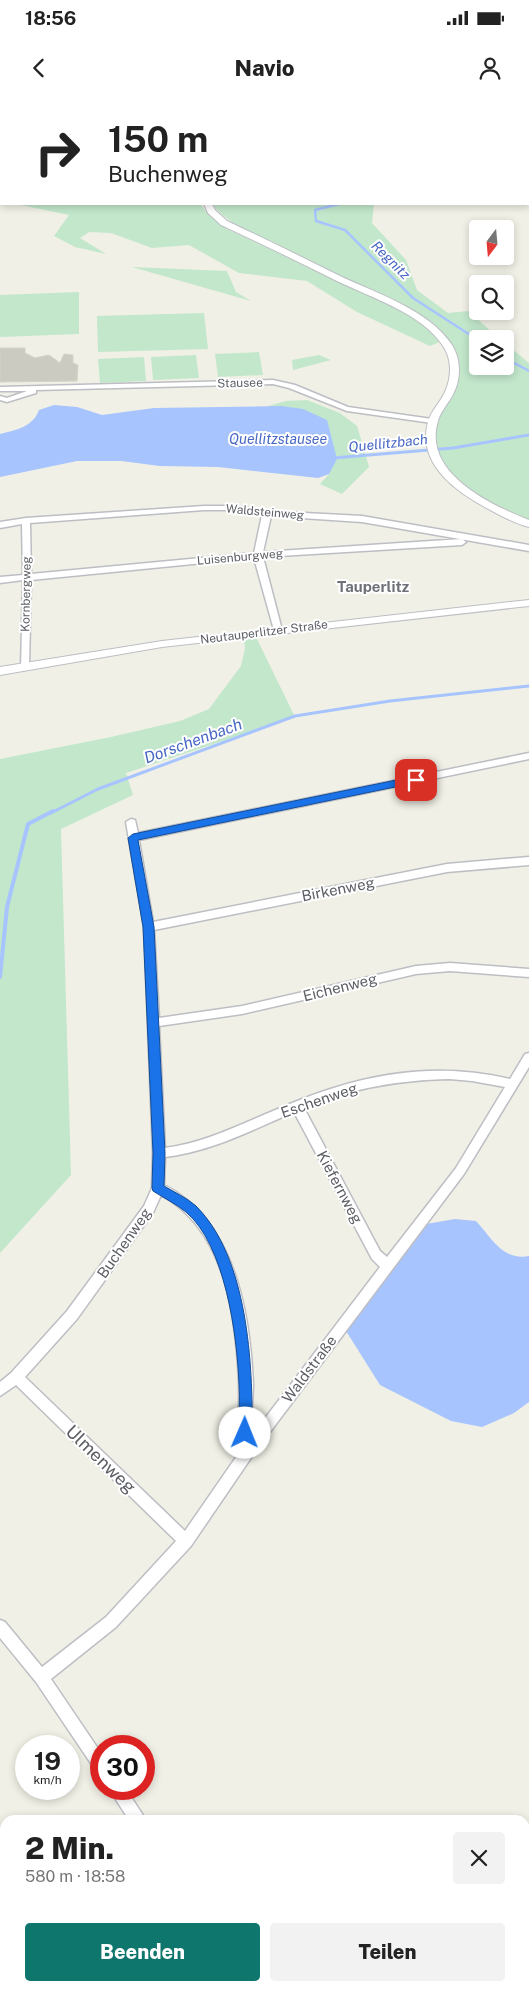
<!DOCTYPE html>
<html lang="de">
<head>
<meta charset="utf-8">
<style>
	body { margin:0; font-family:"Public Sans",sans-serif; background:#f2f2f2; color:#222; height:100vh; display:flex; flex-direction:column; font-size:19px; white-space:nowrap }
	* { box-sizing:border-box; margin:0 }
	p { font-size:16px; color:#767676 }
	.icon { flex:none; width:28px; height:28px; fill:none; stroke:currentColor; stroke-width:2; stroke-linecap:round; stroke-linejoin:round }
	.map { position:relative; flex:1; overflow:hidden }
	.details { position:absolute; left:0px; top:1715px; width:530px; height:176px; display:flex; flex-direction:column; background:#fff; border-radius:15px 15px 0 0; box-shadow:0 2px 8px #0003 }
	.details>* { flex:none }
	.banner { position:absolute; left:0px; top:0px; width:530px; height:105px; box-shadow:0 2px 8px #0003; background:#fff; color:#222; overflow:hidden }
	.needle { width:32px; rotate:196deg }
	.buttons { position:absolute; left:469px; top:120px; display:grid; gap:10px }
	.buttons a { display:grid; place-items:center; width:45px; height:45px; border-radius:5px; background:#fff; box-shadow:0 2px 8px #0003; font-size:25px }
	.speed { position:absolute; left:15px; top:1635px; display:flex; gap:10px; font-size:25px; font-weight:700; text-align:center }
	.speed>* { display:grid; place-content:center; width:65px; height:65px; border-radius:50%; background:#fff; box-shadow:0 2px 8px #0003; line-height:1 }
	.speed small { font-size:12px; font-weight:400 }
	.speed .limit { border:8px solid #d22; background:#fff; color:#111 }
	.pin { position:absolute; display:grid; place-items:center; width:42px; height:42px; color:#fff; margin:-21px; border-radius:10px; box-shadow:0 2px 8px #0006 }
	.me { position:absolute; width:55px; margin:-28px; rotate:1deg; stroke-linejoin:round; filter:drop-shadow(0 0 4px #0008) }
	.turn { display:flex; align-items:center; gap:18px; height:105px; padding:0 25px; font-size:22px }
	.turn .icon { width:65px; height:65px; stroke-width:2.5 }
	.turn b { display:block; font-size:35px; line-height:42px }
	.round { display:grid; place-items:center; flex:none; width:52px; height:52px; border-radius:5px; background:#f2f2f2 }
	.overview { display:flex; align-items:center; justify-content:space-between; height:85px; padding:0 25px }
	h1 { font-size:30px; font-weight:800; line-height:38px }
	.cta { display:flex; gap:10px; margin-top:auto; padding:10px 25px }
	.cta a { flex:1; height:58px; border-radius:5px; background:#0f766e; color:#fff; font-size:20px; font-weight:800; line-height:58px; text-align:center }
	.cta a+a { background:#f2f2f2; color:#222 }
	.status { display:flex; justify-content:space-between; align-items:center; height:35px; padding:0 25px; background:#fff; direction:ltr }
	.status svg { height:14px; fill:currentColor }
	header { display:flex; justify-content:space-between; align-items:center; height:65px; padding:0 25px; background:#fff; font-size:22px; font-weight:800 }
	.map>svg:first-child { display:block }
	.green { fill:#c2e7cb }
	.water { fill:#a7c4ff }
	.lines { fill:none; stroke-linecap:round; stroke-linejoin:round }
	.stream-far2 { stroke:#a7c4ff; stroke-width:2.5 }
	.stream-far1 { stroke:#a7c4ff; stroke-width:3 }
	.stream { stroke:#a7c4ff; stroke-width:4 }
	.building { fill:#cbcbc2; stroke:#d5d3c4 }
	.minor-casing { stroke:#bdbec4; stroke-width:3 }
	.tertiary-casing { stroke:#bdbec4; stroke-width:2 }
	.minor { fill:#fff; fill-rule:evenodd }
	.tertiary { fill:#fff; fill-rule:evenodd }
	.route { fill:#1a73e8; stroke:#114b97 }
	.labels { text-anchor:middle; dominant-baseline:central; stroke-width:4; stroke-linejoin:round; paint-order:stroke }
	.far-street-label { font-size:12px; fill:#5d5f66; stroke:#fff }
	.far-water-label { font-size:14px; font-style:italic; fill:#4767c5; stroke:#fff }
	.far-quarter-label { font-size:15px; font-weight:bold; fill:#6e7178; stroke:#fff }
	.street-label { font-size:15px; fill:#5d5f66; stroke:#fff }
	.water-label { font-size:16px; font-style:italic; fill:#4767c5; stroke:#fff }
	.near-street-label { font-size:18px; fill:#5d5f66; stroke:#fff }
</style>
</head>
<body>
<div class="status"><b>18:56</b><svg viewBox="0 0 49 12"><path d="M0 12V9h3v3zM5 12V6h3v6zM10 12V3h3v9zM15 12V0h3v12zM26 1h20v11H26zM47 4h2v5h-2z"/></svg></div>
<header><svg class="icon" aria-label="back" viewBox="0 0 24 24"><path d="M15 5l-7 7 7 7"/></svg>Navio<svg class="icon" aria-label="person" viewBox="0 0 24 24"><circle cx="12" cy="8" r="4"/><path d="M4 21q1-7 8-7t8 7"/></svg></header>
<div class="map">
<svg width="529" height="1891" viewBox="0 0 529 1891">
	<rect width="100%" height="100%" fill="#f0f0e6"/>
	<!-- green -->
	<path class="green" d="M0,0H195L197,1H1L0,104Z
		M212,0H398L397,1Z
		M16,104H200L212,118L227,129L347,185C316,168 229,129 212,104H374L372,123L406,160L417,190L448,213L468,211L500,239H478V266H505V243L529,263V425L453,382L429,343L445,298L453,267L442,241L430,246L357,212L307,181L239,173L189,145L152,148L111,133L89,132L80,138L106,154L75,147L54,136L69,115Z
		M132,167L227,171L236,192L251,201Z
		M79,192V234L0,237V195Z
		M204,213L208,249L98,252L97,216Z
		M259,252L263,275L218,277L215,254Z
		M196,255L199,278L153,280L151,257Z
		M319,255L331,260L293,270L292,260Z
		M144,257L146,281L100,283L98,259Z
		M307,300L340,313L357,326L369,367L342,394L320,384L329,374L268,306L286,301Z
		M255,535L295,617L126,673L133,695L61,729L71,1075L0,1153V659L111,637L180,621L209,609L241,566L245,548L243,536Z"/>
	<!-- water -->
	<path class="water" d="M54,305L77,307L102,315L154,308L281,306L303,309L327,320L337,359L329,374L318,378L218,367L160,366L121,361H77L0,377V334C16,330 33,327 39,310Z
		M455,1119L476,1121C492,1138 502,1161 529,1156V1302L514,1313L482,1327L451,1321L380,1285L346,1231L426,1124Z"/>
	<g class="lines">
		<!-- stream-far2 -->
		<path class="stream-far2" d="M339,104L315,110L316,121L345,130L413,198L478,240
			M505,258L529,271"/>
		<!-- stream-far1 -->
		<path class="stream-far1" d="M333,358L453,348L529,335
			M51,713L98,689L295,616L390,601L529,586"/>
		<!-- stream -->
		<path class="stream" d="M0,877L7,807L28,724L53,711"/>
	</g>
	<!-- building -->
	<path class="building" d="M0,248H25V253L35,258L49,255L60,263L64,254L73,255V263L78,265L77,281L0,282Z"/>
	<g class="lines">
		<defs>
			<path id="minor" d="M273,280L295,285L348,307L432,319L436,321L432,323L347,311L289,288L273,284L36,290V293L7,302L0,300V296L7,298L27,291H0V287Z
				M204,406H234L267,411L362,416L529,445V451L362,422L271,416L263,452L462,439L466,442L462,445L263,457L282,530L278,533L274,530L254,458L31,480L29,567L24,570L21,569L23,480L0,483V477L23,475L22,424L0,428V422L26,418ZM204,410H234L262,415L254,453L31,474L30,423Z
				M529,653V659L139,740L153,822L447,764L529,757V765L447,772L154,830L159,918L242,906L416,866L450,863L529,869V877L450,871L416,874L242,914L159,926L165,1048C203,1043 237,1026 273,1011C350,977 426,959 510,979L525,954L529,953V967L464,1074L255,1352L191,1446L116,1527L51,1579L101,1653V1674L96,1671L36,1582L0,1538V1520L5,1522L42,1567L106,1517L176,1441L16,1285L0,1296V1282L11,1273L67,1211L144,1106L152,1088L153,1053L144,827L126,722L131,719L135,720L138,733ZM450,979L472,981L505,987L456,1068L387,1157L380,1151L304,1008C351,988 399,980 450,979ZM294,1012L372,1159L380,1167L253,1334C250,1317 253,1301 253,1284C250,1213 235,1120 164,1085L165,1057C211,1052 252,1030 294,1012ZM161,1095C226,1130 236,1216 239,1283C240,1305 236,1325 243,1347L185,1431L25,1277L77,1219L153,1113Z
				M109,1689H126L146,1720H129Z
				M240,1886H258L260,1891H242Z"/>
			<path id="tertiary" d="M204,0H212L213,1H205Z
				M204,104H212L215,110L227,121C265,139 302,157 340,176C376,193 429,210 452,245C462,261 461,282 451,298C446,306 440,313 438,321C422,373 491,405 529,420V427C517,424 505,418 494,412C461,395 416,367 428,322C430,314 436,307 441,299C451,284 454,262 443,246C423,214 370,197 337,181C299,162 260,143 221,125L208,113Z
				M529,500V506L162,547L0,575V567L162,541Z"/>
		</defs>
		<!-- minor casing -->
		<use href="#minor" class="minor-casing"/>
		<!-- tertiary casing -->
		<use href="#tertiary" class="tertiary-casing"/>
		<!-- minor -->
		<use href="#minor" class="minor"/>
		<!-- tertiary -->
		<use href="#tertiary" class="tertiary"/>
	</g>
	<!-- route -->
	<path class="route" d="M416,676L421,680L419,682L138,740L154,827L165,1053L164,1086C174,1092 187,1098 196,1106C248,1158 253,1264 252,1333L250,1338L245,1340L240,1338L238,1333C239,1317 240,1300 239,1284C237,1234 225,1145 186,1112C176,1104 164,1098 153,1091L152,1088L153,1053L143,827L128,738L133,734Z"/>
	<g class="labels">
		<!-- far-street labels -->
		<g class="far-street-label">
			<text transform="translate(240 283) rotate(-1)">Stausee</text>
			<text transform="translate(265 412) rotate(5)">Waldsteinweg</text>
			<text transform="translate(240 457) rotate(-5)">Luisenburgweg</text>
			<text transform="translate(26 494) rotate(-89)">Kornbergweg</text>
			<text transform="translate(264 532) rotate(-7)">Neutauperlitzer Straße</text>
		</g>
		<!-- far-water labels -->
		<g class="far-water-label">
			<text transform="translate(391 160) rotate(45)">Regnitz</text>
			<text x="278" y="339">Quellitzstausee</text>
			<text transform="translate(388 343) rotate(-6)">Quellitzbach</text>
		</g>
		<!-- far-quarter labels -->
		<g class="far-quarter-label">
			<text x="373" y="486">Tauperlitz</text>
		</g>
		<!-- street labels -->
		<g class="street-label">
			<text transform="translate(338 789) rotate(-11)">Birkenweg</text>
			<text transform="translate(340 887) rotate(-14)">Eichenweg</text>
			<text transform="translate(319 1000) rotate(-19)">Eschenweg</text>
			<text transform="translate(340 1087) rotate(62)">Kiefernweg</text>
			<text transform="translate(124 1143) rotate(-55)">Buchenweg</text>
			<text transform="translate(309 1269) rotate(-53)">Waldstraße</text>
		</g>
		<!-- water labels -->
		<g class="water-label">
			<text transform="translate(193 641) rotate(-20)">Dorschenbach</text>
		</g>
		<!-- near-street labels -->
		<g class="near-street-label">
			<text transform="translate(101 1359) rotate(44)">Ulmenweg</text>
		</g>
	</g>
</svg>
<div class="buttons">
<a><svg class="needle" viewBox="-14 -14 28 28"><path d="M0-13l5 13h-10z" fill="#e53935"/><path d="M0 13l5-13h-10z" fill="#767676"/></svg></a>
<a><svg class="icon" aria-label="search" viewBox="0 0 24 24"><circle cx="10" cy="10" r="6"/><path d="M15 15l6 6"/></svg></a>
<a><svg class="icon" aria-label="layers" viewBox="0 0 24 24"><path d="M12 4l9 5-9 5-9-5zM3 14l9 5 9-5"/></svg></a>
</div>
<div class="speed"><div>19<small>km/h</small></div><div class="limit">30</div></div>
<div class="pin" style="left:416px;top:680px;background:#d93025"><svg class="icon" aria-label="arrive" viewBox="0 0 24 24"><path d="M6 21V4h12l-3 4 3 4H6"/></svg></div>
<svg class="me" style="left:245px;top:1333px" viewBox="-20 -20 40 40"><circle r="19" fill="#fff"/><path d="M0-13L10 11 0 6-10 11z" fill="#1a73e8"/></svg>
<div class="banner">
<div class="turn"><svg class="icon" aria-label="right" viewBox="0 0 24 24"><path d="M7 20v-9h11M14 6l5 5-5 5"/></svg><div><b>150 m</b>Buchenweg</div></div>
</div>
<section class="details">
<div class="overview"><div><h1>2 Min.</h1><p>580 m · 18:58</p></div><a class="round"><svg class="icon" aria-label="close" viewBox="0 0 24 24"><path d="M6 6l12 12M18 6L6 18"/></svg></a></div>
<div class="cta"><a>Beenden</a><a>Teilen</a></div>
</section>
</div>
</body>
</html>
